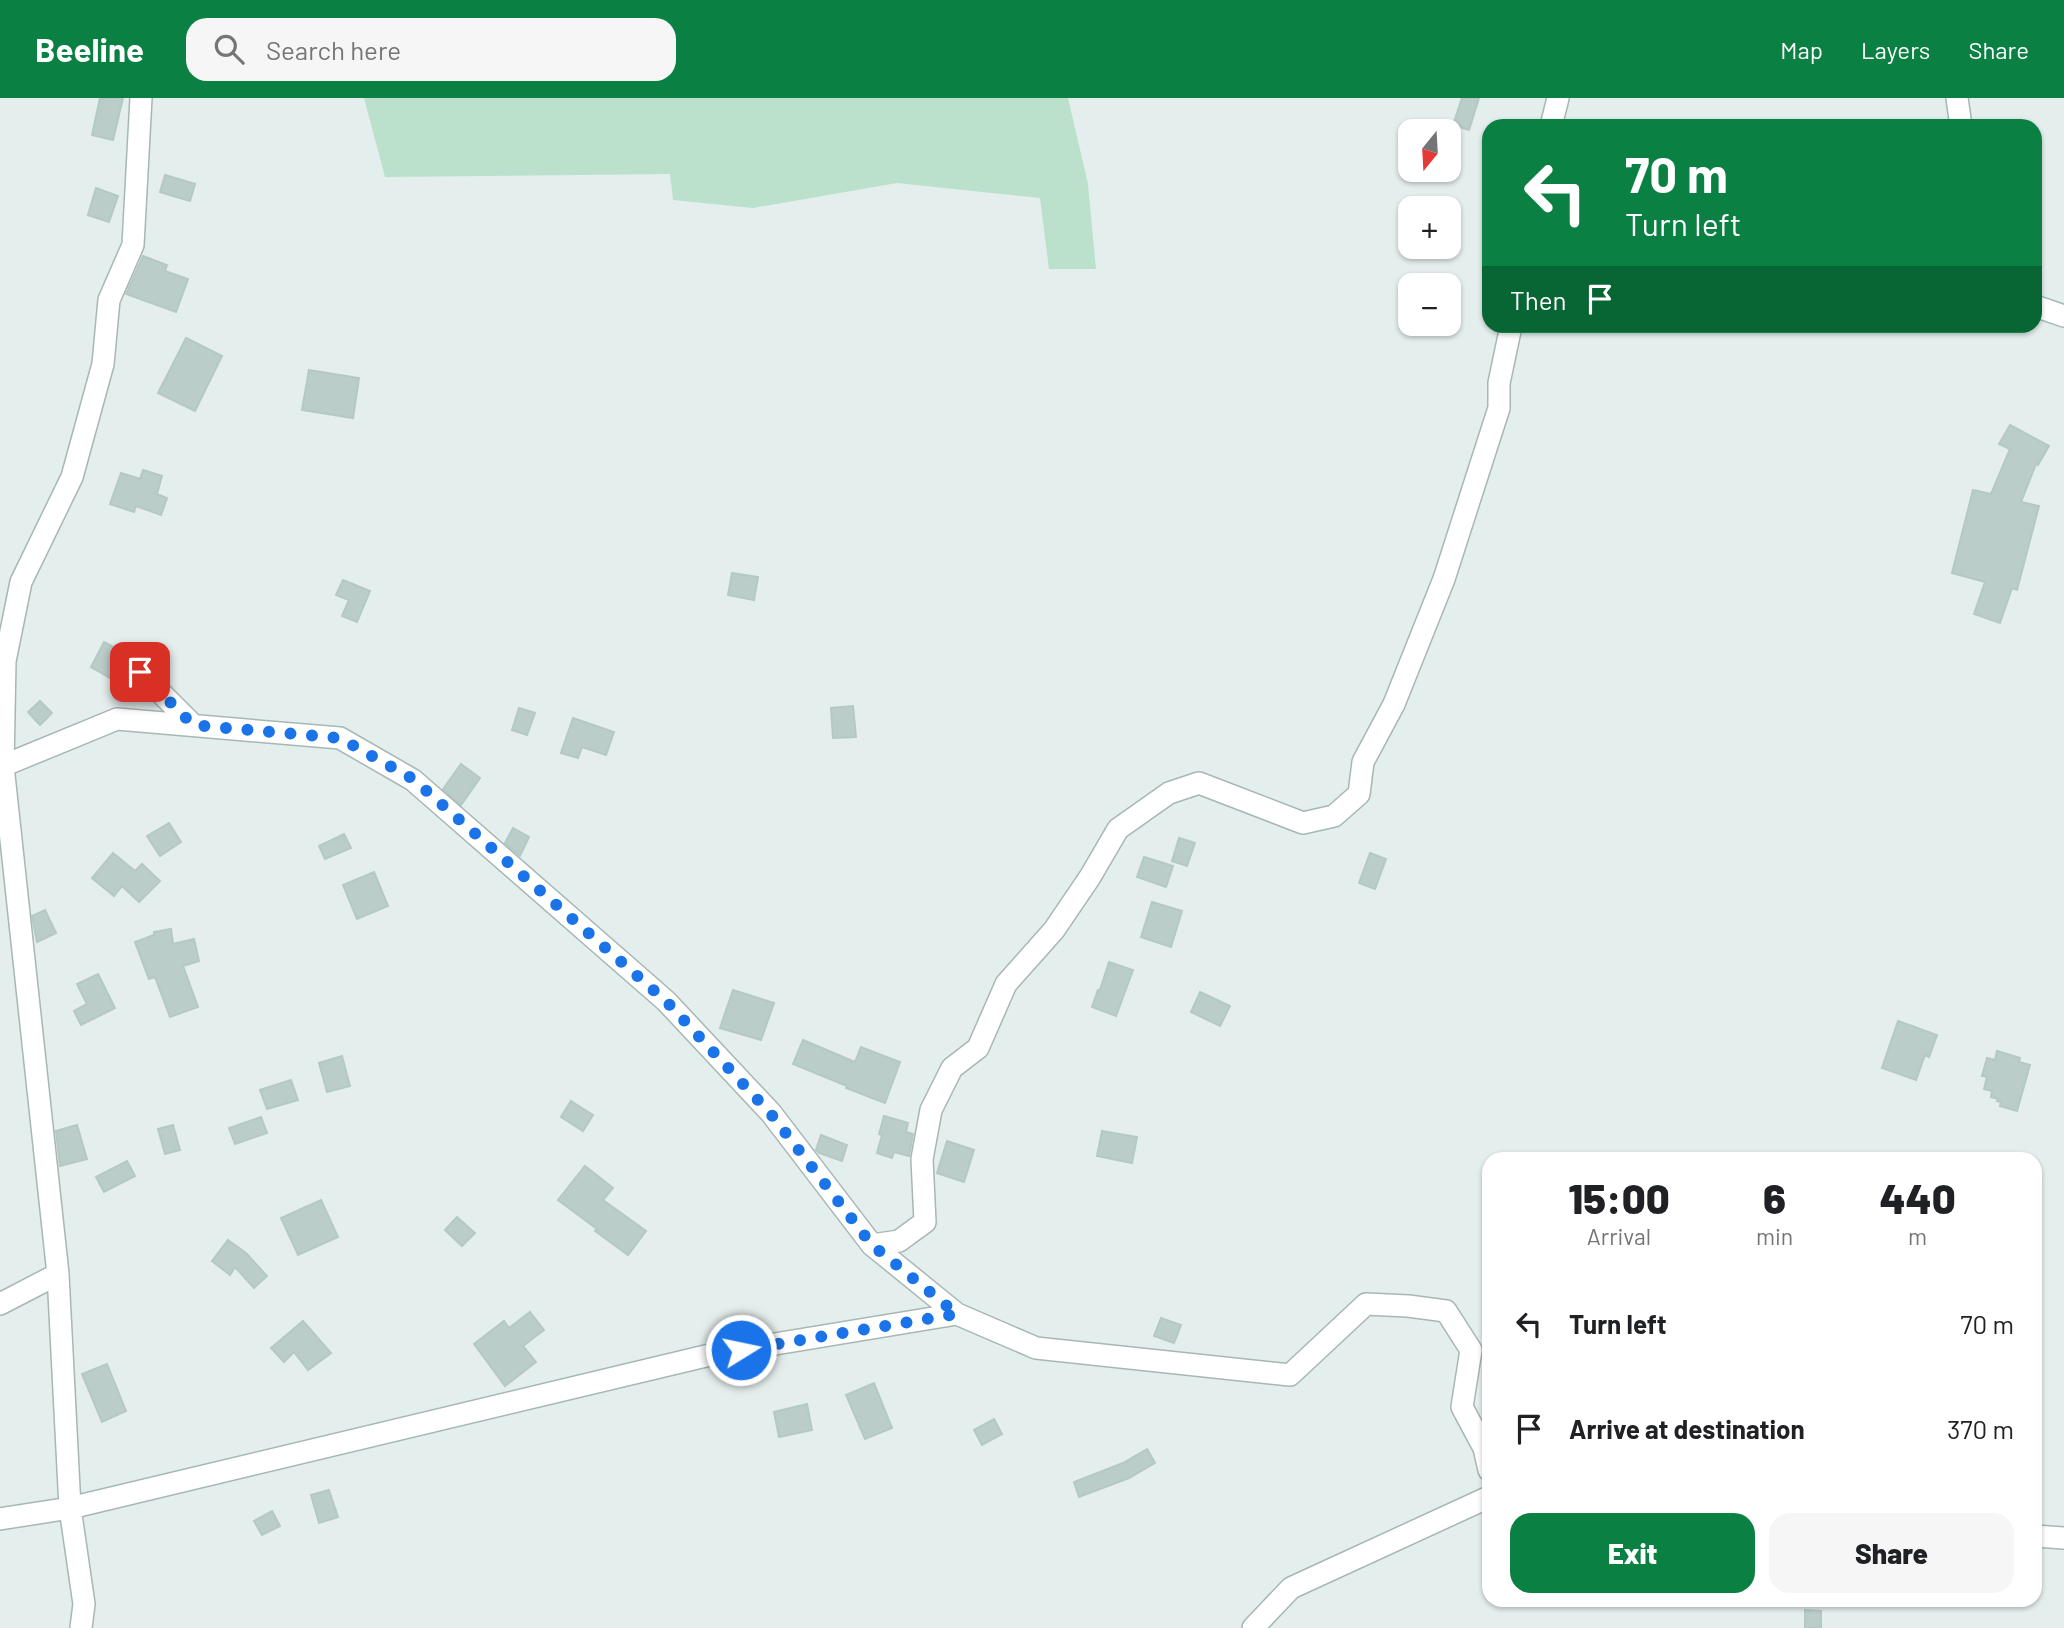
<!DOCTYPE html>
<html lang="en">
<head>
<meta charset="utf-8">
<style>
	body { margin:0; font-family:Barlow,sans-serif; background:#f6f6f6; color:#202124; height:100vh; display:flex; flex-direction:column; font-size:26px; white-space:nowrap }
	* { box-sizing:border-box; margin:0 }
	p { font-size:23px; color:#757577 }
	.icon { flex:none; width:38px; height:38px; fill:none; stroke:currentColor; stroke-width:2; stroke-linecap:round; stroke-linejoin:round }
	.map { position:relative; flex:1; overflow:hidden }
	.details { position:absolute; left:1482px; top:1054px; width:560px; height:455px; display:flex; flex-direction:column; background:#fff; border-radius:21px; box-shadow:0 2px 5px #0004 }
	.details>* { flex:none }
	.guide { position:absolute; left:1482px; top:21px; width:560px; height:214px; border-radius:21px; box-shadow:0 2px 5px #0004; background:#0b8043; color:#fff; overflow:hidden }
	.needle { width:46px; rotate:198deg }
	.controls { position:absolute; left:1398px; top:21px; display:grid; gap:14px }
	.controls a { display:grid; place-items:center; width:63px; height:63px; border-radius:14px; background:#fff; box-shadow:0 2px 5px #0004; font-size:35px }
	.pin { position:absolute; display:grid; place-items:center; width:60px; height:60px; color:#fff; margin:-30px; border-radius:14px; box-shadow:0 4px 10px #0006 }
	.me { position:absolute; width:77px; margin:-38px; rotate:80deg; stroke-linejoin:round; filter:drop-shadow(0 0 5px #0008) }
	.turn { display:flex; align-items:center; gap:24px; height:147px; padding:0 28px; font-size:32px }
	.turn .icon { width:91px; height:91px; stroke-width:2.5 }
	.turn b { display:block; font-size:49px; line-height:60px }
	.then { display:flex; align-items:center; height:66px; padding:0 28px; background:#0003; gap:14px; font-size:26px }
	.eta { display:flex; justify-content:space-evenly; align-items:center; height:119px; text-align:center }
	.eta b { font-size:42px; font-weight:800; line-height:49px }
	.button { display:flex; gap:14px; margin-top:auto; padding:14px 28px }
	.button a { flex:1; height:80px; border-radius:21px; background:#0b8043; color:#fff; font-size:28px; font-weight:800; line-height:80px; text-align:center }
	.button a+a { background:#f6f6f6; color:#202124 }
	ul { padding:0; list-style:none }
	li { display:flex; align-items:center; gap:21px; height:105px; padding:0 28px }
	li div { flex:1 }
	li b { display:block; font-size:26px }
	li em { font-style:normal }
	header { display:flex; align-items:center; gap:42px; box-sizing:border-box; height:98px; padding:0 35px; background:#0b8043; color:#fff }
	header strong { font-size:33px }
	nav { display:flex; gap:38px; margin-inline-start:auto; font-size:24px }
	.search { width:490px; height:63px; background:#f6f6f6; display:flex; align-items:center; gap:18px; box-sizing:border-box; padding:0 24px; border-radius:21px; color:#757577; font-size:26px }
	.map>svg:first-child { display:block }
	.green { fill:#bbe1cd }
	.building { fill:#bbcdc8; stroke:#b5c9c4; stroke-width:2 }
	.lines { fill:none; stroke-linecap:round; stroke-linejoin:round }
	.minor-casing { stroke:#a6b7b5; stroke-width:24 }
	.tertiary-casing { stroke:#a6b7b5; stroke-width:24 }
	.minor { stroke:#fff; stroke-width:21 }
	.tertiary { stroke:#fff; stroke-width:21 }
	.route { stroke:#1a73e8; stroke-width:12; stroke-dasharray:0 21.6 }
</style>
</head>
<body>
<header>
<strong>Beeline</strong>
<div class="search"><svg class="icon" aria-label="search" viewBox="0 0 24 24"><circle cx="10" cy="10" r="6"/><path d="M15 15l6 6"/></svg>Search here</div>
<nav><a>Map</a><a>Layers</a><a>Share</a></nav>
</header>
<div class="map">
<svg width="2064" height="1530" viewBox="0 0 2064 1530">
	<rect width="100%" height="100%" fill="#e4eeec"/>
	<!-- green -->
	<path class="green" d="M364,0H1068L1088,86L1096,171H1049L1040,100L897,85L753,110L673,102L670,76L385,79Z"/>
	<!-- building -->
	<path class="building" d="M100,0H123L113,42L92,37Z
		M1462,0H1479L1469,32L1453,27Z
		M165,77L195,86L190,103L160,94Z
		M96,90L118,98L109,124L88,117Z
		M143,158L167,167L165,173L188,181L176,214L126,196Z
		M186,240L222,258L195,313L158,295Z
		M309,272L359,280L353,320L302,312Z
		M2010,327L2049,348L2038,367L2036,366L2021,404L2039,408L2017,492L2012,490L2000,525L1974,516L1985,484L1952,475L1973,392L1991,396L2010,351L1999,346Z
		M143,372L162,378L157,396L167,400L161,417L136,408L134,414L110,406L121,375L140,381Z
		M732,475L758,479L754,502L728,497Z
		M343,482L370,493L357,524L342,518L349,502L336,497Z
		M104,544L121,553L123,546L144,552L142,561L131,564L127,571L128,578L136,589L133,593L91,569Z
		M40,603L52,615L40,627L28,614Z
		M853,608L856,639L833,640L831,610Z
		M519,610L535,615L527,637L512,632Z
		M573,620L614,634L606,657L582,649L578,660L561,655Z
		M461,666L480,680L461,707L443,691Z
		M169,725L181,744L160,758L147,738Z
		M513,730L529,739L520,758L505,745Z
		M344,736L351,750L325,761L319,748Z
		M1179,740L1195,745L1187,768L1172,763Z
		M113,755L135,773L142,766L160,783L139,804L122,788L114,798L92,780Z
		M1370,755L1386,761L1375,791L1359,785Z
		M1144,759L1173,768L1166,789L1137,779Z
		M374,774L388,808L357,821L343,787Z
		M1152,804L1182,813L1171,849L1141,839Z
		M45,812L56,835L37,844L32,818Z
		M171,831L173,846L194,841L199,863L183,868L198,909L170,919L155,879L149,881L135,844L154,837V834Z
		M1109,864L1133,872L1116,918L1092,909L1098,892H1100Z
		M98,876L115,910L81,927L74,913L87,906L77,886Z
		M733,892L774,905L761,942L720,930Z
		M1200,894L1230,908L1220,928L1191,914Z
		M1898,923L1937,937L1929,959L1925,957L1916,982L1882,970Z
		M803,942L855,964L861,949L900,964L885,1005L846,990L847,988L793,966Z
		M1997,953L2020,960L2019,964L2030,967L2017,1013L2000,1008L2001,1004L1997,1003L1998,1001L1991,999L1992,993L1984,991L1987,979L1982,978L1987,960L1995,962Z
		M342,958L350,988L327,994L319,965Z
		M291,982L298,1002L267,1011L260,992Z
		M571,1003L593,1017L583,1033L561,1019Z
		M884,1018L908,1025L906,1034L913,1036L909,1058L894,1054L892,1060L877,1055L882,1037L879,1036Z
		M261,1019L267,1035L235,1046L229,1030Z
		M77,1027L87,1061L60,1068L56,1033Z
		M173,1027L180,1052L165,1056L158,1031Z
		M1102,1033L1137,1039L1132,1065L1097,1058Z
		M821,1037L847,1047L842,1063L819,1055L816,1052Z
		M947,1043L974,1052L964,1084L937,1075Z
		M127,1063L135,1078L104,1094L96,1079Z
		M585,1068L613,1090L603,1102L646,1133L628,1157L595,1133L597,1131L558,1102Z
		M321,1102L338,1139L298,1157L281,1120Z
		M457,1119L475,1135L462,1148L445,1132Z
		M228,1142L246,1155L267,1178L254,1190L235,1169L230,1177L212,1163Z
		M530,1214L544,1232L523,1248L536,1264L505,1288L474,1246L504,1223L509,1230Z
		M1161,1220L1181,1227L1174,1245L1154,1238Z
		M303,1223L331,1255L308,1272L294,1254L284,1264L271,1250Z
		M107,1266L126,1313L102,1324L82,1276Z
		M874,1285L892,1330L865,1341L846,1297Z
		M807,1306L812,1332L779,1339L774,1314Z
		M994,1321L1002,1336L982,1347L974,1332Z
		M1147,1351L1155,1365L1129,1380L1079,1399L1074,1384L1123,1365Z
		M329,1392L338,1419L319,1425L311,1397Z
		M272,1413L280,1428L262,1437L254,1423Z
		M1805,1512L1821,1513V1530H1805Z"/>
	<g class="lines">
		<defs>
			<path id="minor" d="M1957,0L1961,28
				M1551,28L1558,0
				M2035,208L2064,218
				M140,574L193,627
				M0,669L117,621L340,640L413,682L666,903L771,1015L872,1147L957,1216
				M872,1147L899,1143L925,1124L922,1061L931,1012L952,970L978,950L1006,886L1054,832L1090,779L1118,731L1169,695L1199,685L1303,725L1334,718L1359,696L1363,664L1394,606L1444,481L1499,310V285L1511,228
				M0,1206L58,1176
				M0,1421L70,1410L714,1256L957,1216L1036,1250L1290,1277L1366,1206L1408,1208L1446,1213L1471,1252L1462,1309L1484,1350L1489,1372
				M81,1530L84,1506L70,1410L58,1176L3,668L5,563L21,484L72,379L103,266L109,202L133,147L141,0"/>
			<path id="tertiary" d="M2035,1438L2064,1440
				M1253,1530L1291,1490L1489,1399"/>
		</defs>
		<!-- minor casing -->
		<use href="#minor" class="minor-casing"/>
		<!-- tertiary casing -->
		<use href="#tertiary" class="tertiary-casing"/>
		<!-- minor -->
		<use href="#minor" class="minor"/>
		<!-- tertiary -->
		<use href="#tertiary" class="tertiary"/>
	</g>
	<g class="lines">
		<!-- route -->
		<path class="route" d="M140,574L193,627L340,640L413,681L666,903L771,1016L872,1147L957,1216L741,1252"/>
	</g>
</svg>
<div class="controls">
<a><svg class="needle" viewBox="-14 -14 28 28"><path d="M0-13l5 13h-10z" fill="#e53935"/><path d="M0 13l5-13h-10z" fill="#757577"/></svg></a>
<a>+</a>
<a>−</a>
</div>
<div class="pin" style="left:140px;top:574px;background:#d93025"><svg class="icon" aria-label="arrive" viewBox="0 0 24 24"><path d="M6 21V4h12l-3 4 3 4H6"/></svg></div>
<svg class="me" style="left:741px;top:1252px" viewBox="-20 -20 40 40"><circle r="17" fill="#1a73e8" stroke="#fff" stroke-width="3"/><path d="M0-11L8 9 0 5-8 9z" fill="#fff"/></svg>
<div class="guide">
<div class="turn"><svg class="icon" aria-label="left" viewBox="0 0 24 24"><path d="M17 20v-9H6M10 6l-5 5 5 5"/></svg><div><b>70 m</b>Turn left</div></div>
<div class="then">Then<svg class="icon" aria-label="arrive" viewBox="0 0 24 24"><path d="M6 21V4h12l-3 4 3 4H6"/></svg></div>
</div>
<section class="details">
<div class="eta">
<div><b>15:00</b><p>Arrival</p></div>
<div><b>6</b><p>min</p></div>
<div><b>440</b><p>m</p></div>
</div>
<ul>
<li><svg class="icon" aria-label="left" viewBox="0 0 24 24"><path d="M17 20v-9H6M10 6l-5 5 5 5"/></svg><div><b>Turn left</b></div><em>70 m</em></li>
<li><svg class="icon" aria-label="arrive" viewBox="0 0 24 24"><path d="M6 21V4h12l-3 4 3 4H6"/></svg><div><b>Arrive at destination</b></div><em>370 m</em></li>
</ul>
<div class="button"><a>Exit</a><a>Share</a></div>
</section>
</div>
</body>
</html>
